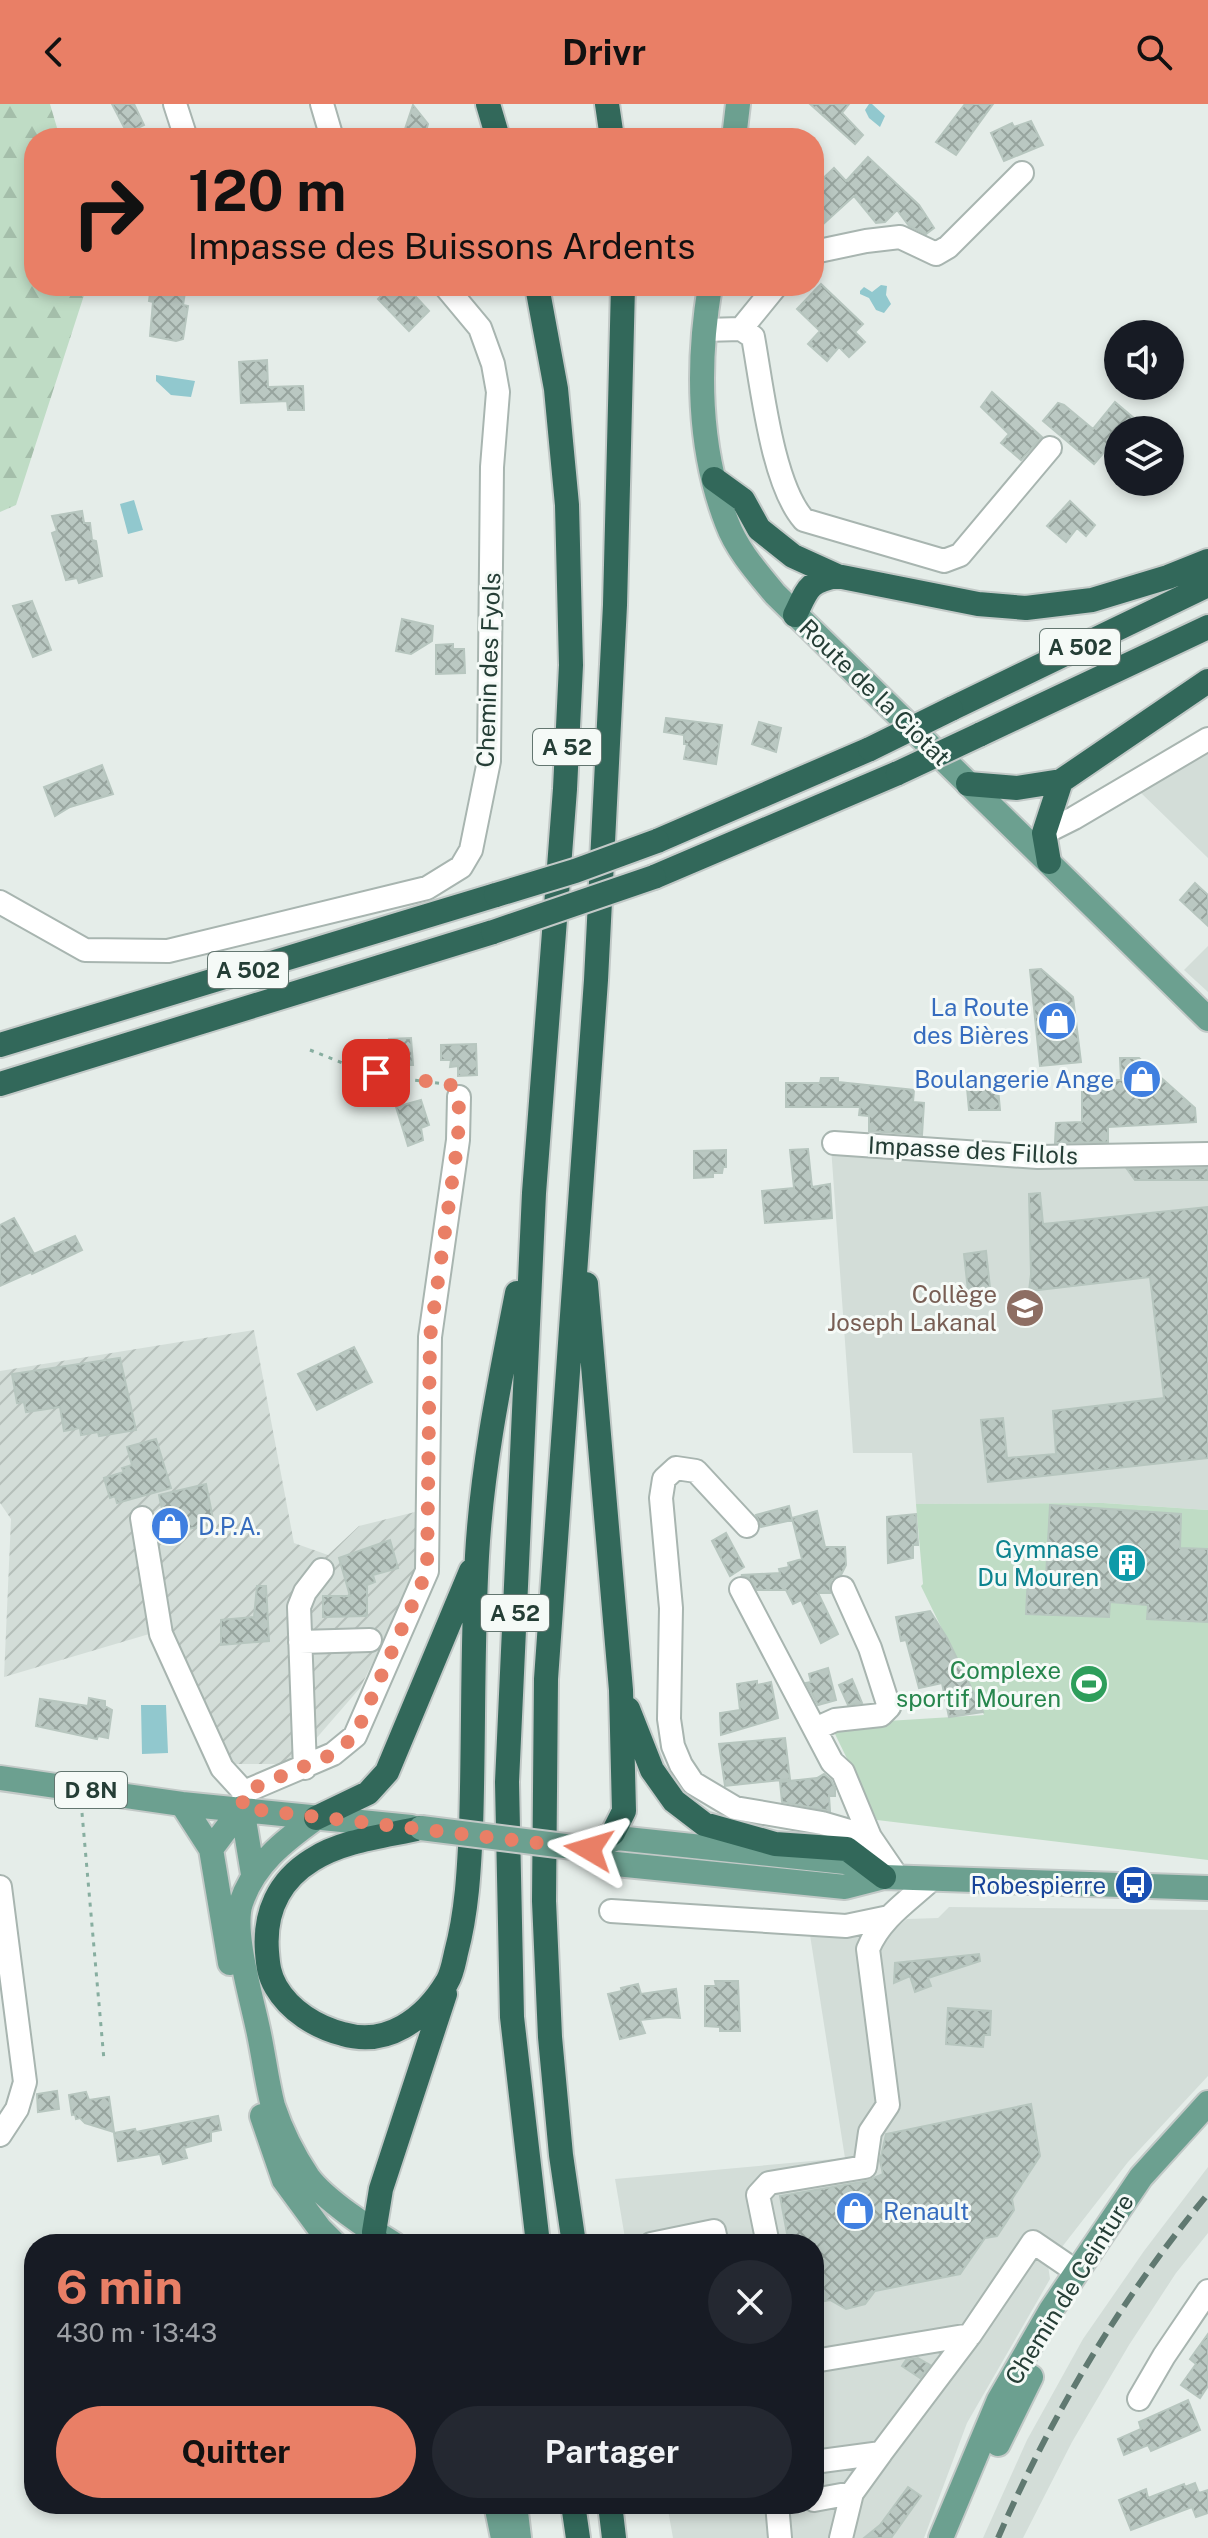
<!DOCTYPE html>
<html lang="fr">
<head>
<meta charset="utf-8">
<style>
	body { margin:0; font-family:"Public Sans",sans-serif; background:#242831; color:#f1f3f6; height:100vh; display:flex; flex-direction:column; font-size:30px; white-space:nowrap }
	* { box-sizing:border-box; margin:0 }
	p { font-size:26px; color:#9ea1a6 }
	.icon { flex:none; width:44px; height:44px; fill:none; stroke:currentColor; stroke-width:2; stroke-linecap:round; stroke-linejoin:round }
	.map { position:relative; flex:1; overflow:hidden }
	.drawer { position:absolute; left:24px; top:2130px; width:800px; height:280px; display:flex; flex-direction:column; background:#171b24; border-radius:32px; box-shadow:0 4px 12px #0003 }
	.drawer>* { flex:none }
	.top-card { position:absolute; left:24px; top:24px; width:800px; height:168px; border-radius:32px; box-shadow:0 4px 12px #0003; background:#e97f66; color:#111; overflow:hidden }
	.buttons { position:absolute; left:1104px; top:216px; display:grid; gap:16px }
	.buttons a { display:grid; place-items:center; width:80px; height:80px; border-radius:50%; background:#171b24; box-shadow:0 4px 12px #0003; font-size:40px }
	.pin { position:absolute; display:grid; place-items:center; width:68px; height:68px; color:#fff; margin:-34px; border-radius:16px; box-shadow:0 4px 12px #0006 }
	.me { position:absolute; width:88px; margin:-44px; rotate:277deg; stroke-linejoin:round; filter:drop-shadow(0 0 6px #0008) }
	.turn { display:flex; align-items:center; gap:28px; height:168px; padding:0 32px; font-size:36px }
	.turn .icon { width:104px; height:104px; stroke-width:2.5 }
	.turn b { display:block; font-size:56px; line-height:68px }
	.round { display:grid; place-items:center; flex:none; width:84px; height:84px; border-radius:42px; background:#242831 }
	.headline { display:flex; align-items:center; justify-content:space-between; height:136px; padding:0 32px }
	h1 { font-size:48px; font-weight:700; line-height:60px; color:#e97f66 }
	.button { display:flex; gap:16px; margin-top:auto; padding:16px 32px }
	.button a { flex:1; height:92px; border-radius:48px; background:#e97f66; color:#111; font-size:32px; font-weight:700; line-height:92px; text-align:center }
	.button a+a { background:#242831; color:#f1f3f6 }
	header { display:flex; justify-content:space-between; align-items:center; height:104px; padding:0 32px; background:#e97f66; color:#111; font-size:36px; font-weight:700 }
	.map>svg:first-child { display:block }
	.built { fill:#d3ddd8 }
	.industrial { fill:url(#industrial-furrows) }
	.green { fill:#bfdcc5 }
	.forest { fill:url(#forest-firs) }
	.water { fill:#91c8ce }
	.building { fill:url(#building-cross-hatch); stroke:#b7c6bf; stroke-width:2 }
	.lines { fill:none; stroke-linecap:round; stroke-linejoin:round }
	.minor-casing { stroke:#a8b5b0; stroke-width:26 }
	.major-casing { stroke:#c2c9c7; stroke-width:28 }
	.highway-casing { stroke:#c2c9c7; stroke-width:28 }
	.path { stroke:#87aea0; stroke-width:3; stroke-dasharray:4 6; stroke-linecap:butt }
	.minor { stroke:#fff; stroke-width:22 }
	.major { stroke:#6ca090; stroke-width:24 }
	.highway { stroke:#32685a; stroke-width:24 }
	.rail { stroke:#607971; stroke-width:6; stroke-dasharray:16 8; stroke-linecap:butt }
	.major-bridge-casing { stroke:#c2c9c7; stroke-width:28; stroke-linecap:butt }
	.highway-bridge-casing { stroke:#c2c9c7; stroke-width:28; stroke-linecap:butt }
	.major-bridge { stroke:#6ca090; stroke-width:24 }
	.highway-bridge { stroke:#32685a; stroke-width:24 }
	.route { stroke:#e97f66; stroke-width:14; stroke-dasharray:0 25.2 }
	.labels { text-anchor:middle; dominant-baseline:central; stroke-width:6; stroke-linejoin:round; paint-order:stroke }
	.shield { fill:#f5faf7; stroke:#637670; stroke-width:2 }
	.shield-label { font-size:22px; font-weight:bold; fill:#253e36 }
	.street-label { font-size:24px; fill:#253e36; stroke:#f5faf7 }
	.shop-label { font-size:24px; fill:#366cbe; stroke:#f5faf7; text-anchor:end }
	.education-label { font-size:24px; fill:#785e54; stroke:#f5faf7; text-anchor:end }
	.culture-label { font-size:24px; fill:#0d838f; stroke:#f5faf7; text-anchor:end }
	.leisure-label { font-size:24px; fill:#27864d; stroke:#f5faf7; text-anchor:end }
	.transit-label { font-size:24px; fill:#164399; stroke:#f5faf7; text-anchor:end }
</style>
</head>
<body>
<header><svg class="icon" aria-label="back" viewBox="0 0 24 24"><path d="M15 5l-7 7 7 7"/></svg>Drivr<svg class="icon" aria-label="search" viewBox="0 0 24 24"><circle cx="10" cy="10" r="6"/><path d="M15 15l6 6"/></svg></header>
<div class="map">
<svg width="1208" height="2434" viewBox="0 0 1208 2434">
	<defs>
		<pattern id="industrial-furrows" width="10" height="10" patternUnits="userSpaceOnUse" patternTransform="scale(2)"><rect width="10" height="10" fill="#d3ddd8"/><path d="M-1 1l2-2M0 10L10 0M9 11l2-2" fill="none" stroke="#b5bfba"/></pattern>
		<pattern id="forest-firs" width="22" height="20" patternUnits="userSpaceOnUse" patternTransform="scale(2)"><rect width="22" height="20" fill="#bfdcc5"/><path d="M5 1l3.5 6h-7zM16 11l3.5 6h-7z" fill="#a4beaa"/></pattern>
		<pattern id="building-cross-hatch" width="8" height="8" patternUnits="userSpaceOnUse" patternTransform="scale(2)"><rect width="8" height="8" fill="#bac8c2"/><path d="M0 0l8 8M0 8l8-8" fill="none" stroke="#97a49e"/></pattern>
	</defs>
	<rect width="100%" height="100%" fill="#e5ede9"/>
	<!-- built -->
	<path class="built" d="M1208,648V754L1140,688Z
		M1208,842V888L1184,866Z
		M831,1043L1208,1058V1406L1104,1399L916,1400L912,1349H853Z
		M949,1803L1208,1806V1972L1128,2058L1048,2161L1050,2175L967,2319L924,2434H673L667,2400H814V2140H626L615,2075L845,2054L810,1831L864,1827L883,1835L907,1815L938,1814Z
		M1208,2063V2129L1176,2169L1129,2241L1072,2338L1023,2434H983L1027,2336L1083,2235L1144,2147Z"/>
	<!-- industrial -->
	<path class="industrial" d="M254,1226L294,1439L328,1451L359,1422L419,1407L418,1469L360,1584L294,1660H231L156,1528L4,1573L11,1415L0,1399V1267Z"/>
	<!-- green -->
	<path class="green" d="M1103,1399L1208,1406V1756L877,1716L835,1630L839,1620L984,1611L921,1482L923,1480L916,1400Z"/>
	<!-- forest -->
	<path class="forest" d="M0,0H50L60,34H34V182H87L16,401L0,408Z"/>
	<!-- water -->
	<path class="water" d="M869,0H872L885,12L880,23L869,14L865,6Z
		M881,181L887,182L886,191L891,200L884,209L876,206L869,194L860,190V187L864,183L872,188Z
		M156,271L195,277L191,293L171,291L156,277Z
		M134,396L143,426L128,430L120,400Z
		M141,1601H166L168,1649L142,1650Z"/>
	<!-- building -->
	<path class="building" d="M112,0H134L144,21L127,29Z
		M810,0H849L842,9L863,31L855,40Z
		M965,0H993L956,51L936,38Z
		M413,1L428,20L424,34H402Z
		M1031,17L1043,41L1004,57L991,29L1012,19L1014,23Z
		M868,53L919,101L934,124L926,130L909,122L897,106L885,118L876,119L854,92L821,122L814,114V83L834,64L846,77Z
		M821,180L863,220L855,228L865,238L849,253L839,243L827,257L808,240L820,227L797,205Z
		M151,182H186L183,201L188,202L183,235L176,237L150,232L153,198L149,197Z
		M391,182H406L429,207L409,227L378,195Z
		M267,256L268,283L303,282L304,306H288L287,297L241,299L239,258Z
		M992,288L1042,333L1021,356L1001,339L1009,330L981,303Z
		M1115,298L1134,314L1124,326H1118V360L1105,347L1094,360L1043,317L1058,299L1064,301L1093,325Z
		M1070,397L1095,421L1086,432L1077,424L1066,438L1047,422Z
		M82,407L84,419H90L92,436L96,437L102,472L79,479L77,474L66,476L52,429L57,427L52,412Z
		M32,497L51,546L33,553L13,502Z
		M402,515L433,522L432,537L411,550L396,547Z
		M453,540V545H464L465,569L436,570V541Z
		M666,614L722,621L716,660L684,655L687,640H684V631L664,628Z
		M759,618L781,624L776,648L752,640Z
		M102,661L113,690L70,703L55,712L44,683Z
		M1195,779L1208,791V822L1180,796Z
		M1041,865L1073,893L1081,958L1040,962L1030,866Z
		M411,934L413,961H390L389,935Z
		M476,940L477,971L458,972V962L450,963L451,956H441V941Z
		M1120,954H1139L1195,1004L1196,1018L1108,1023V1038L1055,1039L1056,1019L1082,1018V976H1121Z
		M821,974H838V978L914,986L913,998L924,999L922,1031L869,1027V1012L859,1011L860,1003H786V979H820Z
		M987,983V985L998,984L1000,1006H969L967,984Z
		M421,996L429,1021L421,1024L423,1036L408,1042L396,1003Z
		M808,1045L812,1083L830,1080L832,1114L765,1119L762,1087L794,1084L790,1046Z
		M726,1046V1063H723L722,1069H713V1073L694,1074V1047Z
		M1208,1064V1076H1135L1127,1065Z
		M1040,1089L1043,1120L1208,1103V1354L988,1378L981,1316L1003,1314L1007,1354L1056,1350L1053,1307L1164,1294L1150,1173L1029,1187L1031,1170L1029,1090Z
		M14,1114L34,1150L75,1132L82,1146L32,1170L31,1168L0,1182V1121Z
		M986,1147L990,1184L968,1187L964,1150Z
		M354,1243L372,1278L317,1306L298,1270Z
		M120,1254L136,1326L99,1332L98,1328L81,1331L80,1324L64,1327L60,1303L26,1308L24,1298L17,1299L12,1270Z
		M156,1335L171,1384L117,1399L115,1392L110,1394L104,1374L124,1368L122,1364L132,1361L127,1343Z
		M206,1380L214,1420L167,1429L159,1391Z
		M1050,1401L1181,1410L1180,1444L1208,1445V1518L1147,1515L1148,1501L1110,1498L1109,1513L1026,1510L1028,1472L1046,1473Z
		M789,1402L792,1416L761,1423L756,1411Z
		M817,1407L825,1443H845L846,1461L841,1471L831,1476L830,1489H818L838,1530L821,1539L801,1496L793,1500L786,1486H757L749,1474L741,1471L780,1469L779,1465L789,1463L788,1459L802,1455L792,1414Z
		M916,1410L918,1441H913V1454L888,1459L887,1413Z
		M726,1429L744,1463L730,1472L712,1437Z
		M390,1436L398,1464L373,1471L375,1478L367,1481V1512L323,1513V1492H350L339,1454Z
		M257,1482H266L269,1537L221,1541V1516L254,1513Z
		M930,1507L947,1534L983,1608L949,1613L942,1579L919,1584L906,1536L901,1537L896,1513Z
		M828,1564L836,1596L818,1601L806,1579L811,1578L809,1570Z
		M852,1575L862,1599L848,1601L839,1581Z
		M757,1577V1581L771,1578L778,1614L721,1631L720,1609L740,1606L737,1580Z
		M89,1594L105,1597V1602L112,1606L108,1634L98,1632L97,1635L36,1622L40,1595L88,1602Z
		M785,1634L790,1675L725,1682L719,1640Z
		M824,1670L831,1676L835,1685V1692H829L830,1707L782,1698L780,1678L817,1674Z
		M979,1850L980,1857L928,1874L931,1882L915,1888L910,1872L894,1879L895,1859Z
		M715,1877H738L740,1927H720V1923L705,1922V1882H716Z
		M638,1880L641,1890L676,1885L680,1914L667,1913L640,1916L645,1929L620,1935L608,1890L622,1887L621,1884Z
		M948,1904L991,1907L990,1931H984L983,1943L946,1940Z
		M57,1987L59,2005L38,2008L37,1990Z
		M86,1988L89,1996L109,1993L114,2028L85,2019L80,2014L76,2015L75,2010L72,2011L69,1991Z
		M1031,2000L1040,2052L1012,2095L1014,2106L997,2132L985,2134L960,2170L875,2187L865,2200L846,2205L830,2196L814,2199V2140H789L780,2092L867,2077L883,2070L880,2057L886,2030Z
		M218,2012L221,2026L211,2028V2037L184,2044L187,2054L163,2060L160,2050L118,2057L114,2029L135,2025L136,2028Z
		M1208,2230V2282L1200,2294L1181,2281L1196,2260L1190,2255Z
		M918,2254L930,2261L920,2274L902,2262L906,2256Z
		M1188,2296L1200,2326L1151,2347L1148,2341L1124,2351L1118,2335L1141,2325L1139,2318Z
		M1195,2379L1199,2389L1208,2386V2409L1196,2413L1192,2403L1131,2426L1119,2396L1146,2385L1148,2394L1184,2380L1185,2383Z
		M908,2383L921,2392L891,2434H864L880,2421Z"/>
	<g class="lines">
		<defs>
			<path id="minor" d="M175,0L186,34
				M322,0L332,34
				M814,148L866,137L900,133L936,150L948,143L1022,69
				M741,225L776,182
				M704,226L741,225L753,233C762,282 772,380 804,416L944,457L960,451L1050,344
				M1044,729L1074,714L1208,635
				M0,798L85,846L168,847L427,784L461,763L471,746L489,657L492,363L498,288L493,260L480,224L445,182
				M834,1039L1038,1053L1208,1050
				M142,1414L161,1530L222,1664L244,1688
				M747,1422L696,1367L676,1364L664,1375L661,1394L671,1504L669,1615L673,1642L681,1661L693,1679L735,1704L822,1719L870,1733
				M741,1485L832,1658L843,1668L870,1733L898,1774
				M300,1538L370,1536
				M815,1625L835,1616L881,1611L889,1603L870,1544L843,1484
				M305,1664L299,1503L305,1488L322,1466
				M242,1704L244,1688L333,1650L355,1632L427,1467L430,1233L458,1036L459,993
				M0,1783L25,1978L17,2005L0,2031
				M611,1807L846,1822L889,1813
				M651,2140L714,2127L717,2140
				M768,2140L758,2091L769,2079L865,2063L870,2028L888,2001L868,1845C880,1815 908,1797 931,1776
				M814,2257L970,2231L1033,2138L1077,2168
				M1139,2295L1164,2252L1208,2187
				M814,2358L881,2349L970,2231
				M814,2396L852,2389
				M777,2400L780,2434
				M841,2434L852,2389L881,2349"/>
			<path id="major" d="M734,34L738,0
				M710,182C697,260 698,345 727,419C737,446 757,468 775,490L1208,915
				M0,1674L182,1700L411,1723
				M182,1700L211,1745L230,1859
				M242,1704L253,1770
				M316,1714C284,1737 254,1760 241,1799C231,1827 253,1899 259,1930C264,1954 267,1979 273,2002C281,2026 294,2052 308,2073C324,2095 370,2126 394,2140
				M211,1745L242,1704
				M874,1769L845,1758L617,1734L589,1745L606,1759L845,1783L884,1773L1208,1784
				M262,2012L284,2076L320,2125L335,2140
				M998,2340L1031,2273
				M496,2400L503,2434
				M515,2400L519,2434
				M941,2434L999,2296L1051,2206L1141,2073L1208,1999"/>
			<path id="highway" d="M488,0L498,34
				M607,0L612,34
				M537,182L556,285L567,401L571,561L565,685L534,1089L507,1678L512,1913L538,2140
				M714,375L743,396L759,425L793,452L837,472L978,500L1026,504L1092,496L1168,473L1208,457
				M795,511C808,485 807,478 837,472
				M951,605L1208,481
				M979,631L1208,523
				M968,680L1017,684L1061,677L1208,577
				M657,737L870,645
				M1049,758L1044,729L1061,677
				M654,773L898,669
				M0,941L496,791
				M0,980L493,828
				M586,1180L621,1586L624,1707L613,1729L589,1745
				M628,1605L652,1666L674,1697L704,1720L775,1740L847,1745L884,1773
				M316,1714L368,1689L387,1668L471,1467
				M421,1724C386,1732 343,1736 312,1756C278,1777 264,1810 267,1848C268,1861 269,1871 276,1883C290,1907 316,1923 343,1930C387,1943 425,1915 447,1878C452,1870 454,1858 456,1849C467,1808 469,1766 471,1724C474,1633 472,1542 477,1452C482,1363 500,1276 517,1189
				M376,2140L374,2128L381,2085L445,1890
				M574,2140L561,2051L550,1933L544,1797L546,1575L596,876L615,501L623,182
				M573,2400L578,2434
				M610,2400L614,2434"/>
		</defs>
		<!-- minor casing -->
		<use href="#minor" class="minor-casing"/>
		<!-- major casing -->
		<use href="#major" class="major-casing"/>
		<!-- highway casing -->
		<use href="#highway" class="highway-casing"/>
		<!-- path -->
		<path class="path" d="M310,946L355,964L396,974L445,980
			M82,1709L104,1956"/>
		<!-- minor -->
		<use href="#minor" class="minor"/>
		<!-- major -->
		<use href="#major" class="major"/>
		<!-- highway -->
		<use href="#highway" class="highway"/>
		<!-- rail -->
		<path class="rail" d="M998,2434C1052,2310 1121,2194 1208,2090"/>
		<defs>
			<path id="major-bridge" d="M421,1724L589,1745"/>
			<path id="highway-bridge" d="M870,645L951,605
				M898,669L979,631
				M496,791L575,767L657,737
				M493,828L654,773"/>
		</defs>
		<!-- major-bridge casing -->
		<use href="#major-bridge" class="major-bridge-casing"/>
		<!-- highway-bridge casing -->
		<use href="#highway-bridge" class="highway-bridge-casing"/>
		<!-- major-bridge -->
		<use href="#major-bridge" class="major-bridge"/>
		<!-- highway-bridge -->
		<use href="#highway-bridge" class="highway-bridge"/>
	</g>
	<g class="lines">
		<!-- route -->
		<path class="route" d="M376,969L451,981L459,993L458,1036L430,1233L427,1467L355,1632L333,1650L244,1688L242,1704L589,1745"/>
	</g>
	<!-- icons -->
	<defs>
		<symbol id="shop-disc" viewBox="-11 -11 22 22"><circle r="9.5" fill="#3f7fe0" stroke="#f5faf7"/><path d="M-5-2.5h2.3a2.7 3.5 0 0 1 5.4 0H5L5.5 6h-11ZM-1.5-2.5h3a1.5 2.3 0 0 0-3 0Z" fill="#fff"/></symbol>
		<symbol id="school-disc" viewBox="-11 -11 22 22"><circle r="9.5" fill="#8d6e63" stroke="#f5faf7"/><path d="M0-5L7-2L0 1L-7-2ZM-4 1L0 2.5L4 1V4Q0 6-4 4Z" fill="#fff"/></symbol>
		<symbol id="building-disc" viewBox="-11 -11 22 22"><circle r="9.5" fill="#0f9aa8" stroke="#f5faf7"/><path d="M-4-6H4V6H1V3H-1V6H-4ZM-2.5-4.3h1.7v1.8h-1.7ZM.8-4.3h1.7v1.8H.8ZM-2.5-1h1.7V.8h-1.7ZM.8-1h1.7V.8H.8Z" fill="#fff"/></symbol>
		<symbol id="stadium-disc" viewBox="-11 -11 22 22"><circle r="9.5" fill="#2e9e5b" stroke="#f5faf7"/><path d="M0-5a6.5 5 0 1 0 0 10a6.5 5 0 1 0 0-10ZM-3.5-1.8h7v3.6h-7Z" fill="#fff"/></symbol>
		<symbol id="bus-disc" viewBox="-11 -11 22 22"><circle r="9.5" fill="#1a4fb4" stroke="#f5faf7"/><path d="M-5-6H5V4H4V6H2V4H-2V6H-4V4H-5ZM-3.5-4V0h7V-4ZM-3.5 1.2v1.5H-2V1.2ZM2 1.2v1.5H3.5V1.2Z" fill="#fff"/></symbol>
	</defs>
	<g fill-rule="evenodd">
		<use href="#shop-disc" x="1035" y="895" width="44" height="44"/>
		<use href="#shop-disc" x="1120" y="953" width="44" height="44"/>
		<use href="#school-disc" x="1003" y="1182" width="44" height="44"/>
		<use href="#shop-disc" x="148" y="1400" width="44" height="44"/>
		<use href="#building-disc" x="1105" y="1437" width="44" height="44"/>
		<use href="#stadium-disc" x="1067" y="1558" width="44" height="44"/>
		<use href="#bus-disc" x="1112" y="1759" width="44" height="44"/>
		<use href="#shop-disc" x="833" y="2085" width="44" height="44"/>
	</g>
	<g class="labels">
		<!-- shield labels -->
		<g class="shield">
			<rect x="1040" y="525" width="80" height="36" rx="6"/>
			<rect x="533" y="625" width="68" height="36" rx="6"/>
			<rect x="208" y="848" width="80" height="36" rx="6"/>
			<rect x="481" y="1491" width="68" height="36" rx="6"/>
			<rect x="55" y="1668" width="72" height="36" rx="6"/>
		</g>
		<g class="shield-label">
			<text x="1080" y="543">A 502</text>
			<text x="567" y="643">A 52</text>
			<text x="248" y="866">A 502</text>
			<text x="515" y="1509">A 52</text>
			<text x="91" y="1686">D 8N</text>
		</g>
		<!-- street labels -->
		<g class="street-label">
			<text transform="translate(488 566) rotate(-88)">Chemin des Fyols</text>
			<text transform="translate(875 588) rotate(44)">Route de la Ciotat</text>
			<text transform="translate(973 1046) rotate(3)">Impasse des Fillols</text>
			<text transform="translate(1069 2185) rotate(-58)">Chemin de Ceinture</text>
		</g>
		<!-- shop labels -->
		<g class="shop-label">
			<text x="1029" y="903">La Route<tspan x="1029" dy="28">des Bières</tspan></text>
			<text x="1114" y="975">Boulangerie Ange</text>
			<text x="198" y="1422" text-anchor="start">D.P.A.</text>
			<text x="883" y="2107" text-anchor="start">Renault</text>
		</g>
		<!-- education labels -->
		<g class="education-label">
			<text x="997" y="1190">Collège<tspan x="997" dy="28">Joseph Lakanal</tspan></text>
		</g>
		<!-- culture labels -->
		<g class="culture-label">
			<text x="1099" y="1445">Gymnase<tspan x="1099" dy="28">Du Mouren</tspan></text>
		</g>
		<!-- leisure labels -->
		<g class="leisure-label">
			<text x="1061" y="1566">Complexe<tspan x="1061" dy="28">sportif Mouren</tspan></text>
		</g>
		<!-- transit labels -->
		<g class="transit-label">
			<text x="1106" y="1781">Robespierre</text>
		</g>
	</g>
</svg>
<div class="buttons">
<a><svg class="icon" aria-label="sound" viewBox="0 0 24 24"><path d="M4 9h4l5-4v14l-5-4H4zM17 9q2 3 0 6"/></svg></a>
<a><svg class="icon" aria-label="layers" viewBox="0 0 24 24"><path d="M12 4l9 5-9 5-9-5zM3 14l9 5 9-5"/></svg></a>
</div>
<div class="pin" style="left:376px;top:969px;background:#d93025"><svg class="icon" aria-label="arrive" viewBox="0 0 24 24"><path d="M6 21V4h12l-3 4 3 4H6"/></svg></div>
<svg class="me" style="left:589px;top:1745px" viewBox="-20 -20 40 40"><path d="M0-17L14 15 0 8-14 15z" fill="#e97f66" stroke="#fff" stroke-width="4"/></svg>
<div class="top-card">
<div class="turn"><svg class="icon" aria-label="right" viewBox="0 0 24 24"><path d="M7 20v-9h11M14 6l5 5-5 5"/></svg><div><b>120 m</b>Impasse des Buissons Ardents</div></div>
</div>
<section class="drawer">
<div class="headline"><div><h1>6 min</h1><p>430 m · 13:43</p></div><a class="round"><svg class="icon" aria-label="close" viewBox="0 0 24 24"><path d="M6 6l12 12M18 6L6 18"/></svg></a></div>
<div class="button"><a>Quitter</a><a>Partager</a></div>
</section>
</div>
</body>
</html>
